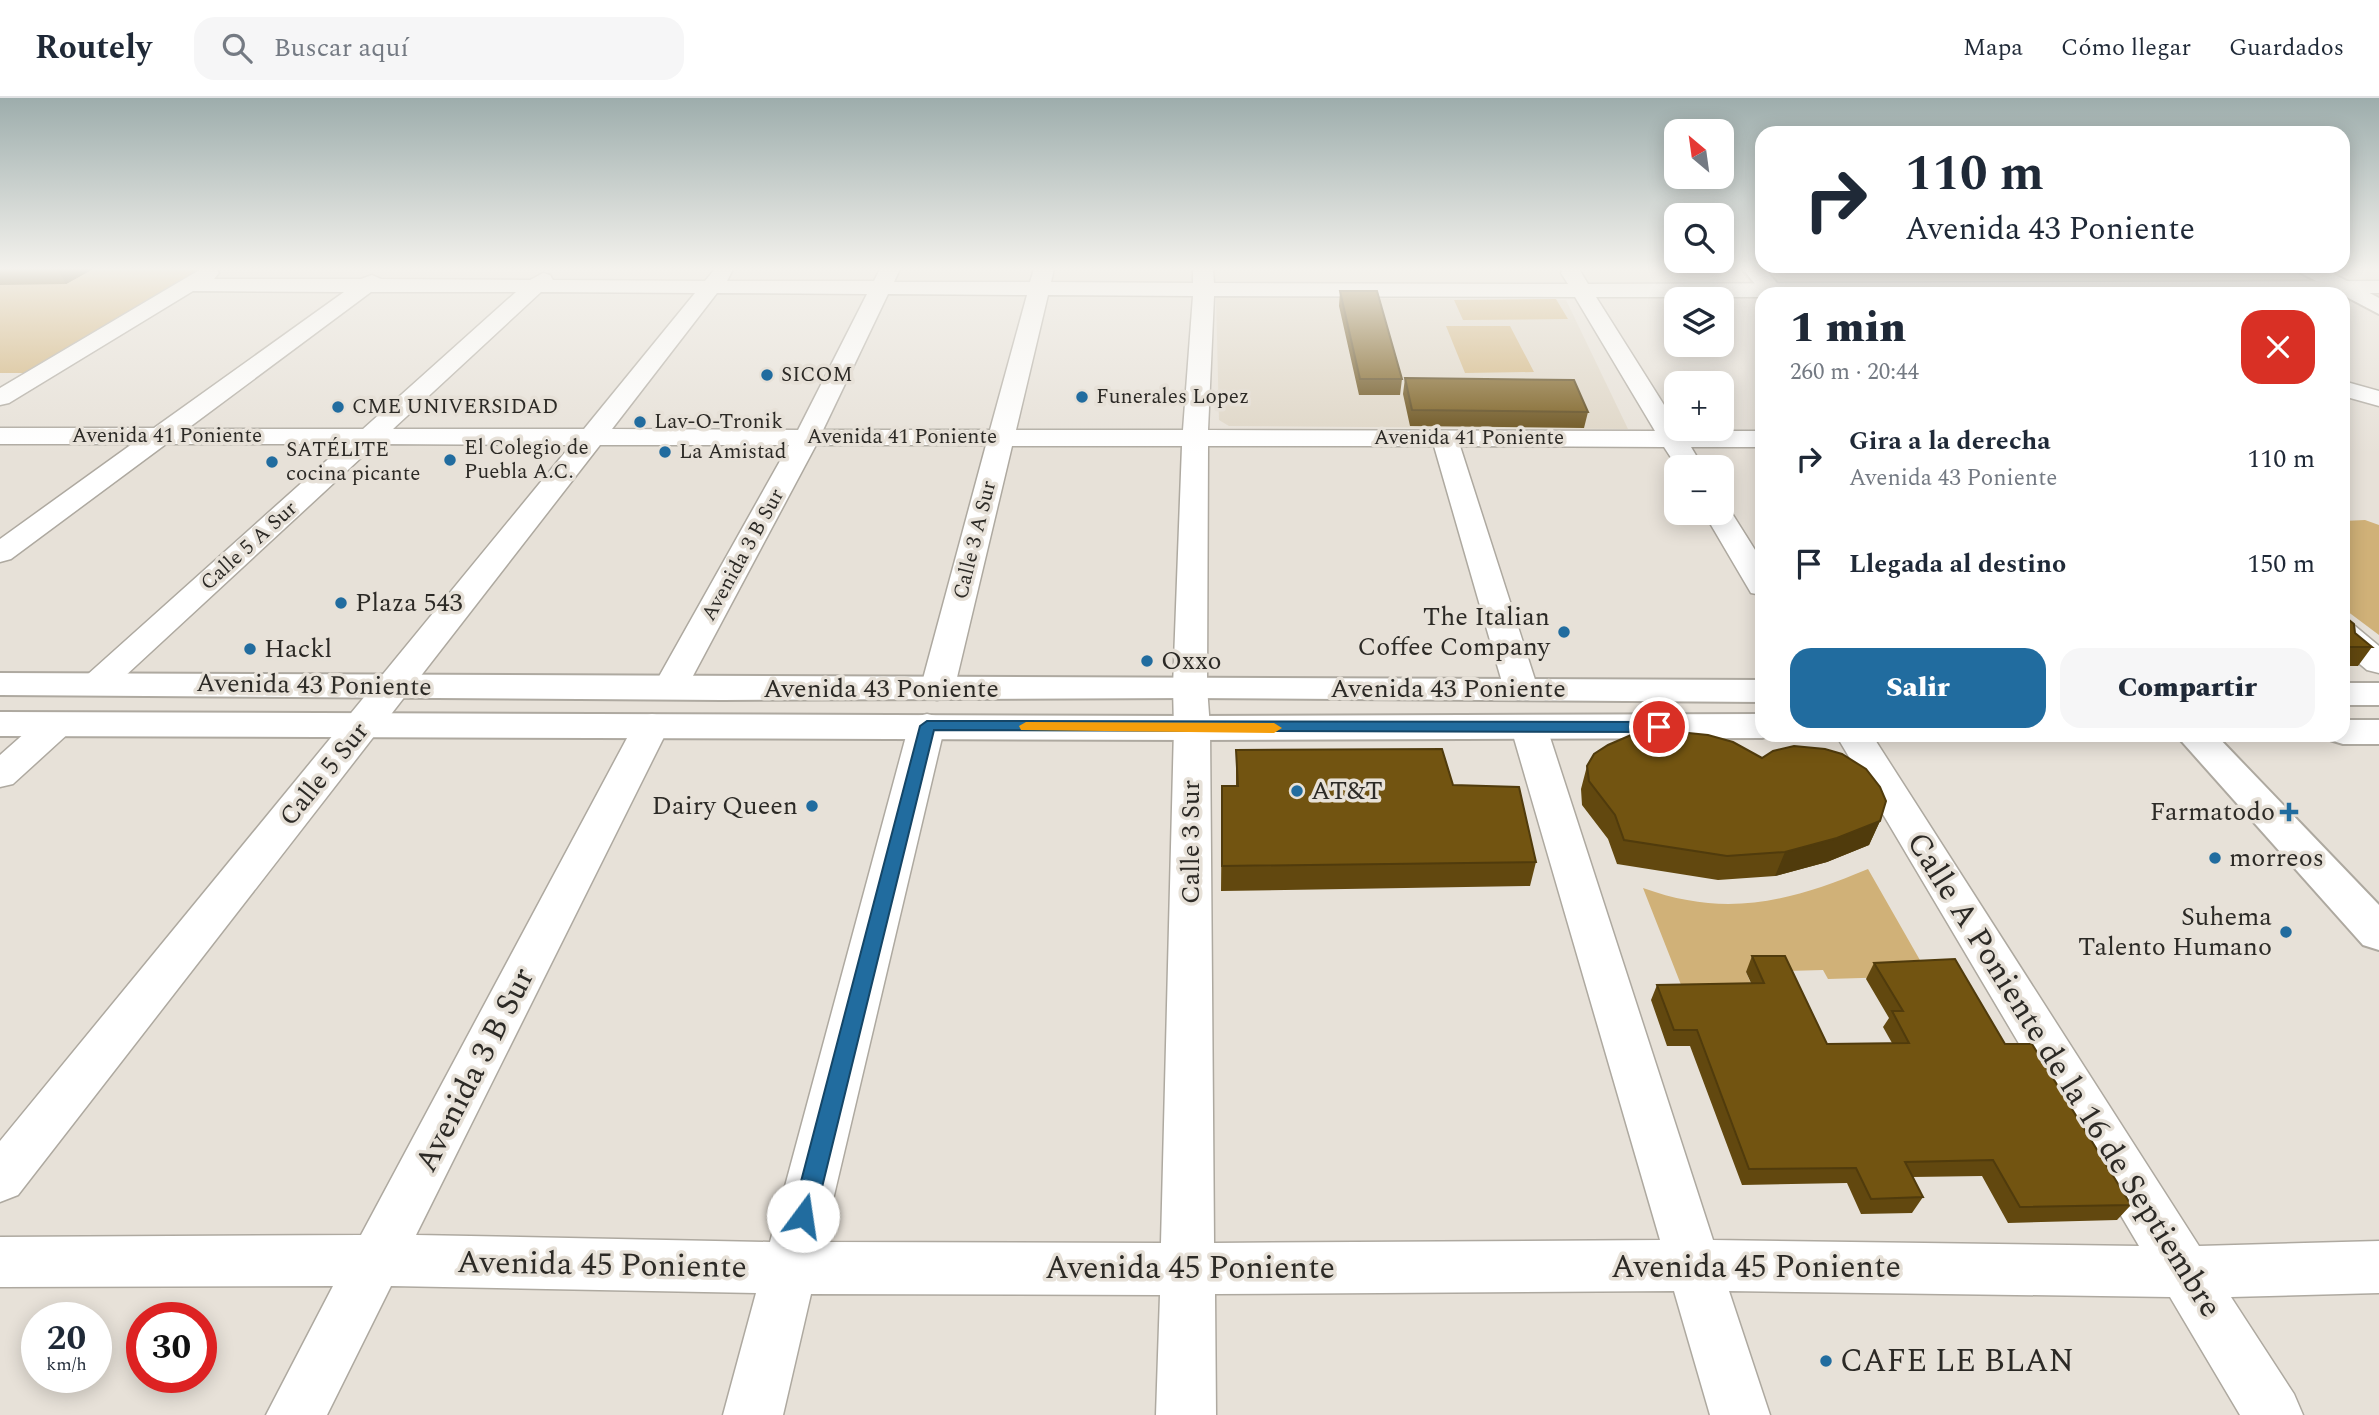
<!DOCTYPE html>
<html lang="es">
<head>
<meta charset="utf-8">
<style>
	body { margin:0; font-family:Spectral,serif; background:#f6f6f7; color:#1f2937; height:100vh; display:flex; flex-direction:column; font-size:26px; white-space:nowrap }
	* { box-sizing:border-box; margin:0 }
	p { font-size:23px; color:#747a83 }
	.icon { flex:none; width:38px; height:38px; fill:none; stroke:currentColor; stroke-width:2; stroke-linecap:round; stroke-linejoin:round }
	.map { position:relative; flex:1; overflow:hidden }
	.sheet { position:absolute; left:1755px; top:189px; width:595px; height:455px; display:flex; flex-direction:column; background:#fff; border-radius:21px; box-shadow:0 4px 18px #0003 }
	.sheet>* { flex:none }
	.banner { position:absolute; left:1755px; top:28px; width:595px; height:147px; border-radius:21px; box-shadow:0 4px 18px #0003; background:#fff; color:#1f2937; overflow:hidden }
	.needle { width:46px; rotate:331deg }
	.controls { position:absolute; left:1664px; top:21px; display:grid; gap:14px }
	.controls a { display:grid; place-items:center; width:70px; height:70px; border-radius:14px; background:#fff; box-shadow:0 4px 18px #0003; font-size:35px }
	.speed { position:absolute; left:21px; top:1204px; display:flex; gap:14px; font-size:35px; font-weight:700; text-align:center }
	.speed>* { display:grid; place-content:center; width:91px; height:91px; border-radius:50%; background:#fff; box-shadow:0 4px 18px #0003; line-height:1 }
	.speed small { font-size:18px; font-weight:400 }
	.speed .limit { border:10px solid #d22; background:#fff; color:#111 }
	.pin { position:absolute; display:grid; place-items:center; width:60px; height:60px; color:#fff; margin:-30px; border:4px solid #fff; border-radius:50%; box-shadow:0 2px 7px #0007 }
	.me { position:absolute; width:77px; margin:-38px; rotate:14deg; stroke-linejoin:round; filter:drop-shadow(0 0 5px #0008) }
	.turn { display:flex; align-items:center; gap:24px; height:147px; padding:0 35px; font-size:32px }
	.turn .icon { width:91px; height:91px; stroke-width:2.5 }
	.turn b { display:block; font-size:49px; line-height:60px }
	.round { display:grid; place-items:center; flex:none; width:74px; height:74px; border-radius:21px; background:#f6f6f7 }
	.head { display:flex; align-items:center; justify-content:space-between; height:119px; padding:0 35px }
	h1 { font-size:42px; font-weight:800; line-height:52px }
	.cta { display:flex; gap:14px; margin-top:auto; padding:14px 35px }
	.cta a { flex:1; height:80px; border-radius:21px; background:#216c9f; color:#fff; font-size:28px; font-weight:800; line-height:80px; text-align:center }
	.cta a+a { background:#f6f6f7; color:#1f2937 }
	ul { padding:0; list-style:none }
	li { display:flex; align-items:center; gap:21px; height:105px; padding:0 35px }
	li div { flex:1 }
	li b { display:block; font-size:26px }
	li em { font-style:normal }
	header { display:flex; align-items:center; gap:42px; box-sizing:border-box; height:98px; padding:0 35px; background:#fff; border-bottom:2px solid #e0e1e3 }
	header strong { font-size:33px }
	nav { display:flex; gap:38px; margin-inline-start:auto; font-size:24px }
	.search { width:490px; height:63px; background:#f6f6f7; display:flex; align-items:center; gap:18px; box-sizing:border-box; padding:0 24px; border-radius:21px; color:#747a83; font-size:26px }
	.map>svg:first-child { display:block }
	.built { fill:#ded5c5 }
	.green { fill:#d0b178 }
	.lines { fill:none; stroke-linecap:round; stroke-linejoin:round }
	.minor-casing { stroke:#aea9a0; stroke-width:3 }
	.tertiary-casing { stroke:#aea9a0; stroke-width:4 }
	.secondary-casing { stroke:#aea9a0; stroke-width:4 }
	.minor { fill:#fff; fill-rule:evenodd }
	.tertiary { fill:#fff; fill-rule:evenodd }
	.secondary { fill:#fff; fill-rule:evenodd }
	.wall { fill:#62480f }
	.shaded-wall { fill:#503b0c }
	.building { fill:#725411; stroke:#503b0c; stroke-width:2 }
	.route { fill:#216c9f; stroke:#154667; stroke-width:2 }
	.slow { fill:#f59e0b }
	.poi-dot { fill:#216c9f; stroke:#e7e1d8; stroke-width:2.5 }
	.labels { text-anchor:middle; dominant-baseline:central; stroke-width:7; stroke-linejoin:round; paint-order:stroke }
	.far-poi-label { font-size:21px; fill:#2c2a26; stroke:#e7e1d8; text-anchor:start }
	.far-street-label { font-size:21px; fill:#2c2a26; stroke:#e7e1d8 }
	.poi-label { font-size:26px; fill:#2c2a26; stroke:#e7e1d8; text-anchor:start }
	.street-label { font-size:26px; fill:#2c2a26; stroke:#e7e1d8 }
	.near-street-label { font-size:32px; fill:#2c2a26; stroke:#e7e1d8 }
	.near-poi-label { font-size:32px; fill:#2c2a26; stroke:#e7e1d8; text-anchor:start }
</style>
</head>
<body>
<header>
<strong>Routely</strong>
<div class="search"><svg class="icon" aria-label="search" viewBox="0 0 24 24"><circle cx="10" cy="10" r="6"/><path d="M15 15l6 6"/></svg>Buscar aquí</div>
<nav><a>Mapa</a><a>Cómo llegar</a><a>Guardados</a></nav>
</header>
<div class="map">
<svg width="2379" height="1317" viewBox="0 0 2379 1317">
	<rect width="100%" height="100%" fill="#e7e1d8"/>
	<!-- built -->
	<path class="built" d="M1216,199L1566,202L1628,331L1229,328L1219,322Z"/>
	<!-- green -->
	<path class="green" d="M0,171H200L29,275H0Z
		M1556,201L1568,221L1463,222L1454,202Z
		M1446,228H1510L1534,274L1465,275Z
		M2365,422L2379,427V537L2343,510V423Z
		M1868,771L1929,878L1828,881L1823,872L1746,874L1757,900L1687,902L1643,790C1726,820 1789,804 1868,771Z"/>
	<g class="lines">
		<defs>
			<path id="minor" d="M201,171H217L219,175L214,181H361L372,177L381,181L530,182L543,175L550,177L553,182L705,183L715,171H733L727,183H874L880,171H900L894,184H1030L1034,171H1054L1051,184L1193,185V171H1213L1214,185L1568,186L1561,175L1563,171H1579L1588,186L2379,183V195L1762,196V199H1596L1676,326V331L1681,333H1762V349H1691L1703,369H1677L1664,349L1460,348L1538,591L1533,598L1521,601L1509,598L1504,591L1434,348H1208L1207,589L1210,630L1214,1145L1660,1142L1511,630L1516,622L1529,619L1542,622L1547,630L1713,1142L2139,1148L1836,637H1872L2199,1148L2379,1143V1195L2231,1199L2294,1296L2303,1317H2240L2170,1199L1729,1193L1770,1317H1710L1674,1193L1215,1196L1216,1317H1156L1160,1197L811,1196L783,1317H723L756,1195L391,1188L327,1317H266L333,1188L0,1189V1139L361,1137L634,627L639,619L652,616L665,619L670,627L416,1137L770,1144L909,627L914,619L927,616L940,619L945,627L823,1144L1161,1145L1174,630L1173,589L1182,348H1012L954,592L949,599L937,602L925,599L920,592L986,347H816L686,591L681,598L669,601L657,598L652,591L789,347H600L18,1097L0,1104V1043L571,347L376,346L111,591L99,594L87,591L82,584L87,577L345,346H166L11,461L0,464V441L132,346H0V330H154L344,194L193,193L9,305L0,307V290ZM371,194H516L363,331H187ZM541,194L695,195L584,331H393ZM717,195L867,196L798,332L612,331ZM888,196L1027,197L990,332H823ZM1048,197L1193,198L1183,332H1016ZM1214,198L1575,199L1655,333L1208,332Z
				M2343,283L2379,293V308L2343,298Z
				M1722,407L1728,409L1762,463V497L1751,495L1704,415H1722Z
				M2343,525L2355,528L2379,548V575L2367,572L2343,552Z
				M57,615L70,618L75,626L70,634L13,686L0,689V657L44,618Z"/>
			<path id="tertiary" d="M1743,171H1765L1786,196H1763Z
				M2298,171H2324L2379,200V216L2301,175Z
				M2176,637H2216L2379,807V852L2363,847Z"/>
			<path id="secondary" d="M0,575L1762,582V604L1190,600L722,602L0,597Z
				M2343,585H2379V607H2343Z
				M0,614L1192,618L1762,616V637H1772L1762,640L1192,642L0,638Z
				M2343,622H2379V646H2343L2330,642L2326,637H2343Z"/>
		</defs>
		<!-- minor casing -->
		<use href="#minor" class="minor-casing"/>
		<!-- tertiary casing -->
		<use href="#tertiary" class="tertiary-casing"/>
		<!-- secondary casing -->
		<use href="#secondary" class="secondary-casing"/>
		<!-- minor -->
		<use href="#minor" class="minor"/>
		<!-- tertiary -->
		<use href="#tertiary" class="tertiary"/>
		<!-- secondary -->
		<use href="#secondary" class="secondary"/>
	</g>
	<!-- wall -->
	<path class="wall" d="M0,171H93L66,186L0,187Z
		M1340,193L1402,281L1400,297H1359L1339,208Z
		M1405,280L1588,314L1584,330L1410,328L1403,296Z
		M2343,517L2355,535L2372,549L2358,568H2343Z
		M1236,652L1453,687L1536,764L1530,788L1221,793L1222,688H1236Z
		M1762,660L1880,723L1869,747L1827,764L1775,778L1718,782L1617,766L1608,741L1582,707L1581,691L1587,668Z
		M1752,858L1827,946L1892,945L1883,929L1889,920L1866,881L1874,865L2005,946L2131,1107L2117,1122L2008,1125L1982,1078L1912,1079L1923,1099L1912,1115L1861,1116L1847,1085L1742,1087L1690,948H1667L1651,902L1657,887L1751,885L1746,874Z"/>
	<!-- shaded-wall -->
	<path class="shaded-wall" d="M58,171H93L66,186Z
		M1880,723L1869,747L1827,764L1775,778L1785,754Z"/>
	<!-- building -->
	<path class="building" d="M1340,193H1377L1402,281H1360Z
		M1405,280L1574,282L1588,314L1412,312Z
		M2343,517L2354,526L2355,535L2372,549H2343Z
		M1659,632L1708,637L1733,644L1762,660L1773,653L1794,648L1825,651L1842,656L1866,671L1880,689L1886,703L1880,723L1837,740L1785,754L1727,758L1624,742L1615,717L1589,683L1587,668L1594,656L1608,647L1638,634Z
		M1442,651L1453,687L1519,689L1536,764L1222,768V688H1238L1236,652Z
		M1752,858H1785L1827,946L1909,945L1892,913H1903L1874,865L1955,861L2005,946H2032L2131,1107L2020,1109L1993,1062L1905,1064L1923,1099L1871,1101L1856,1070L1749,1071L1697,932H1674L1657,887L1764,885Z"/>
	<!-- sky -->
	<linearGradient id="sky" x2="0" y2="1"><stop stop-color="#9dadac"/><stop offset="0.48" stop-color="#f4f2ed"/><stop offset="1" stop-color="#f4f2ed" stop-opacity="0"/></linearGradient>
	<rect width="2379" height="356" fill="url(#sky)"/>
	<!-- route -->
	<path class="route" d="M927,623L1659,624L1667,629L1659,634L934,632L815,1118L811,1125L803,1128L795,1125L792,1118L920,628Z"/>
	<!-- slow -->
	<path class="slow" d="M1026,624L1274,625L1282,630L1274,635L1021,632L1019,628Z"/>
	<!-- markers -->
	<g class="poi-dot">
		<circle cx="767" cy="277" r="7"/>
		<circle cx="1082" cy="299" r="7"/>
		<circle cx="338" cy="309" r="7"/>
		<circle cx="640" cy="324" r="7"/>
		<circle cx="665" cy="354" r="7"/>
		<circle cx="450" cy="362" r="7"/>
		<circle cx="272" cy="364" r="7"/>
		<circle cx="341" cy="505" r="7"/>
		<circle cx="1564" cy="534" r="7"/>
		<circle cx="250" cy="551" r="7"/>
		<circle cx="1147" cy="563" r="7"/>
		<circle cx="1297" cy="693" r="7"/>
		<circle cx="812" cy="708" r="7"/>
		<path d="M2285.5 703.5h7v7h7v7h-7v7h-7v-7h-7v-7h7z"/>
		<circle cx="2215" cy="760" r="7"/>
		<circle cx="2286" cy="834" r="7"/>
		<circle cx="1826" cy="1263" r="7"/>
	</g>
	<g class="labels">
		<!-- far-poi labels -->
		<g class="far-poi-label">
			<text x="781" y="277">SICOM</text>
			<text x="1096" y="299">Funerales Lopez</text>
			<text x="352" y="309">CME UNIVERSIDAD</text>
			<text x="654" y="324">Lav-O-Tronik</text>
			<text x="464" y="350">El Colegio de<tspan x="464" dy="24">Puebla A.C.</tspan></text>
			<text x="286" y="352">SATÉLITE<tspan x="286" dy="24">cocina picante</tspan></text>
			<text x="679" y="354">La Amistad</text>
		</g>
		<!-- far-street labels -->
		<g class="far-street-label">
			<text x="167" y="338">Avenida 41 Poniente</text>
			<text x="902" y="339">Avenida 41 Poniente</text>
			<text x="1469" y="340">Avenida 41 Poniente</text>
			<text transform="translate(975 442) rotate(-76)">Calle 3 A Sur</text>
			<text transform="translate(249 448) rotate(-42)">Calle 5 A Sur</text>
			<text transform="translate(743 457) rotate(-61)">Avenida 3 B Sur</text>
		</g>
		<!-- poi labels -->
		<g class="poi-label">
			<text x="355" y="505">Plaza 543</text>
			<text x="1550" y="519" text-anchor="end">The Italian<tspan x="1550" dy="30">Coffee Company</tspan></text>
			<text x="264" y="551">Hackl</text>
			<text x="1161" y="563">Oxxo</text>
			<text x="1311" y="693">AT&amp;T</text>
			<text x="798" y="708" text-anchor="end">Dairy Queen</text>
			<text x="2275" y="714" text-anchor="end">Farmatodo</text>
			<text x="2229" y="760">morreos</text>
			<text x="2272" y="819" text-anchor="end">Suhema<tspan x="2272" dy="30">Talento Humano</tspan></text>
		</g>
		<!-- street labels -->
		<g class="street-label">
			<text transform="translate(314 587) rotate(1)">Avenida 43 Poniente</text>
			<text x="881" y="591">Avenida 43 Poniente</text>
			<text x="1448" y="591">Avenida 43 Poniente</text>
			<text transform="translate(324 676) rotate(-51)">Calle 5 Sur</text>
			<text transform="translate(1191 744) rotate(-90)">Calle 3 Sur</text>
		</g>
		<!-- near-street labels -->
		<g class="near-street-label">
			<text transform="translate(475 972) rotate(-63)">Avenida 3 B Sur</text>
			<text transform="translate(2064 977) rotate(58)">Calle A Poniente de la 16 de Septiembre</text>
			<text transform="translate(602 1167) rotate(1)">Avenida 45 Poniente</text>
			<text x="1756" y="1169">Avenida 45 Poniente</text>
			<text x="1190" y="1170">Avenida 45 Poniente</text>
		</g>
		<!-- near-poi labels -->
		<g class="near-poi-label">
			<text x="1840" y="1263">CAFE LE BLAN</text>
		</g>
	</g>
</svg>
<div class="controls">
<a><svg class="needle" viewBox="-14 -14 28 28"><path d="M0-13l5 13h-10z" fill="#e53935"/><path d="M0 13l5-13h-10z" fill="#747a83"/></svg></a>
<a><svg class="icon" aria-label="search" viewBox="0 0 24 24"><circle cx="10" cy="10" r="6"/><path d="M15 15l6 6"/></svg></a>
<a><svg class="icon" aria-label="layers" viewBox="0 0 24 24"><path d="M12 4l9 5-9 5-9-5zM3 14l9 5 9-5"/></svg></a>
<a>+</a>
<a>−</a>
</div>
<div class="speed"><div>20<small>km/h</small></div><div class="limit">30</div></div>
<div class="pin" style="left:1659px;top:629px;background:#d93025"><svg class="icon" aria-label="arrive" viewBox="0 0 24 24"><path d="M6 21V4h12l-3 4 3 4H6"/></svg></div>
<svg class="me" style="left:803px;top:1118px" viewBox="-20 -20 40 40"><circle r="19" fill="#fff"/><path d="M0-13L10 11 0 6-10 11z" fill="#216c9f"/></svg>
<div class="banner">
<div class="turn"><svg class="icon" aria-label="right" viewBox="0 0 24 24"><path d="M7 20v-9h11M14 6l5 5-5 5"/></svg><div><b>110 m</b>Avenida 43 Poniente</div></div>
</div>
<section class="sheet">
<div class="head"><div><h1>1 min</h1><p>260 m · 20:44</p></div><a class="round" style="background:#d93025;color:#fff"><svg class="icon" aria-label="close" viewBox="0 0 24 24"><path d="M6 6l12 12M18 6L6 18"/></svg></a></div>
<ul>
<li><svg class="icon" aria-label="right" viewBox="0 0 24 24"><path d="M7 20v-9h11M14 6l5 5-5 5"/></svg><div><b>Gira a la derecha</b><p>Avenida 43 Poniente</p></div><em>110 m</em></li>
<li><svg class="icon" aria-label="arrive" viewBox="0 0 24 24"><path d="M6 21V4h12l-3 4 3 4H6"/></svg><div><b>Llegada al destino</b></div><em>150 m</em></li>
</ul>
<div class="cta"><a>Salir</a><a>Compartir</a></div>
</section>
</div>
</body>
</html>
